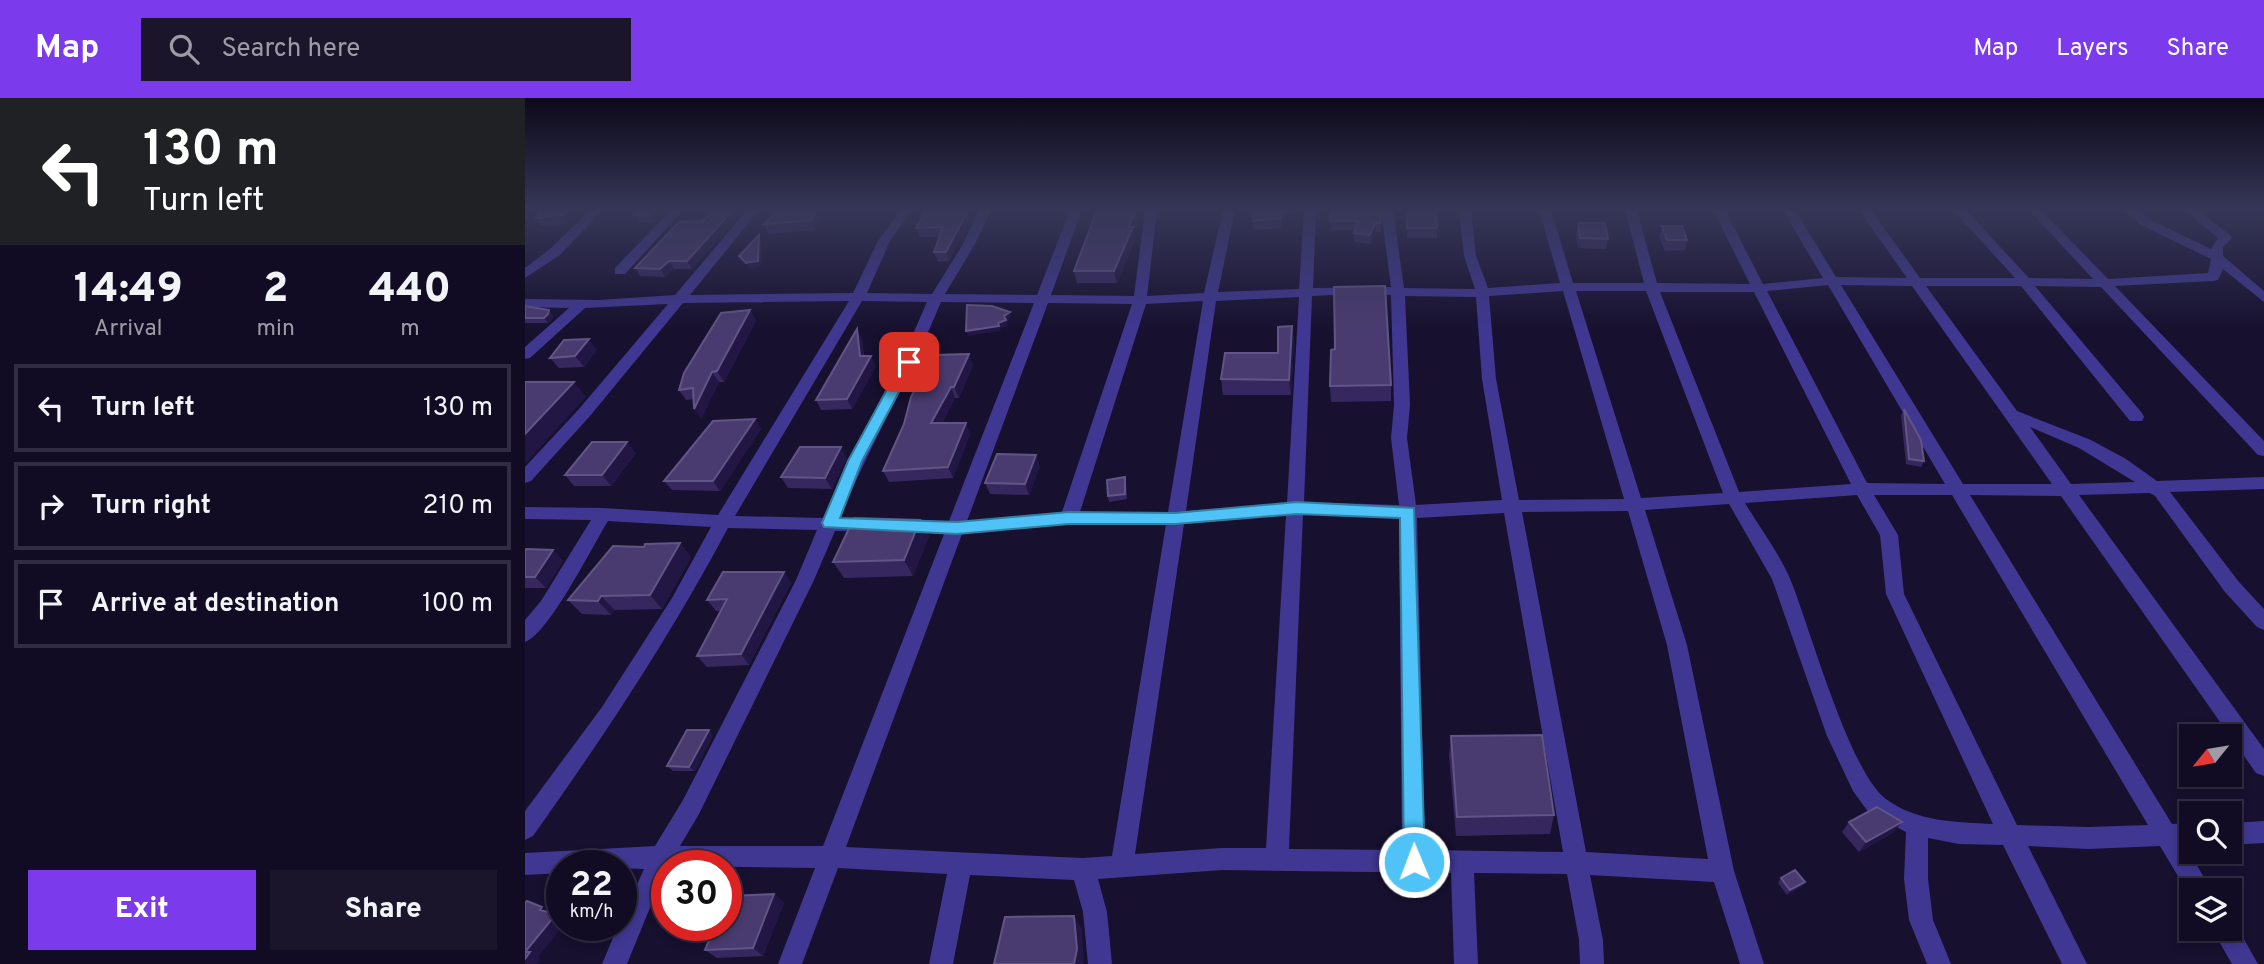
<!DOCTYPE html>
<html lang="en">
<head>
<meta charset="utf-8">
<style>
	body { margin:0; font-family:Overpass,sans-serif; background:#1a152b; color:#f1f3f6; height:100vh; display:flex; flex-direction:column; font-size:26px; white-space:nowrap }
	* { box-sizing:border-box; margin:0 }
	p { font-size:23px; color:#9c9ba6 }
	.icon { flex:none; width:38px; height:38px; fill:none; stroke:currentColor; stroke-width:2; stroke-linecap:round; stroke-linejoin:round }
	.map { position:relative; flex:1; overflow:hidden }
	.side { display:flex; flex-direction:column; background:#110c23; width:525px }
	.side>* { flex:none }
	.hud { background:#202124; color:#fff; overflow:hidden }
	.needle { width:46px; rotate:240deg }
	.buttons { position:absolute; left:1654px; top:626px; display:grid; gap:14px }
	.buttons a { display:grid; place-items:center; width:63px; height:63px; border-radius:0px; background:#110c23; box-shadow:0 4px 10px #0003,0 0 0 2px #302c41; font-size:35px }
	.speed { position:absolute; left:21px; top:752px; display:flex; gap:14px; font-size:35px; font-weight:700; text-align:center }
	.speed>* { display:grid; place-content:center; width:91px; height:91px; border-radius:50%; background:#110c23; box-shadow:0 4px 10px #0003,0 0 0 2px #302c41; line-height:1 }
	.speed small { font-size:18px; font-weight:400 }
	.speed .limit { border:10px solid #d22; background:#fff; color:#111 }
	.pin { position:absolute; display:grid; place-items:center; width:60px; height:60px; color:#fff; margin:-30px; border-radius:14px; box-shadow:0 4px 10px #0006 }
	.me { position:absolute; width:77px; margin:-38px; rotate:359deg; stroke-linejoin:round; filter:drop-shadow(0 0 5px #0008) }
	.turn { display:flex; align-items:center; gap:24px; height:147px; padding:0 28px; font-size:32px }
	.turn .icon { width:91px; height:91px; stroke-width:2.5 }
	.turn b { display:block; font-size:49px; line-height:60px }
	.eta { display:flex; justify-content:space-evenly; align-items:center; height:119px; text-align:center }
	.eta b { font-size:42px; font-weight:800; line-height:49px }
	.button { display:flex; gap:14px; margin-top:auto; padding:14px 28px }
	.button a { flex:1; height:80px; border-radius:0px; background:#7c3aed; color:#fff; font-size:28px; font-weight:800; line-height:80px; text-align:center }
	.button a+a { background:#1a152b; color:#f1f3f6 }
	ul { padding:0; list-style:none }
	li { display:flex; align-items:center; gap:21px; height:88px; margin:0 14px 10px; padding:0 14px; border:4px solid #302c41; border-radius:0px }
	li div { flex:1 }
	li b { display:block; font-size:26px }
	li em { font-style:normal }
	header { display:flex; align-items:center; gap:42px; box-sizing:border-box; height:98px; padding:0 35px; background:#7c3aed; color:#fff }
	header strong { font-size:33px }
	nav { display:flex; gap:38px; margin-inline-start:auto; font-size:24px }
	.search { width:490px; height:63px; background:#1a152b; display:flex; align-items:center; gap:18px; box-sizing:border-box; padding:0 24px; border-radius:0px; color:#9c9ba6; font-size:26px }
	main { display:flex; flex:1; min-height:0 }
	.map>svg:first-child { display:block }
	.lines { fill:none; stroke-linecap:round; stroke-linejoin:round }
	.minor { fill:#403792; fill-rule:evenodd }
	.wall { fill:#36285e }
	.shaded-wall { fill:#221644 }
	.building { fill:#493b6f; stroke:#615586; stroke-width:2 }
	.route { fill:#4fc3f7; stroke:#337fa1; stroke-width:2 }
</style>
</head>
<body>
<header>
<strong>Map</strong>
<div class="search"><svg class="icon" aria-label="search" viewBox="0 0 24 24"><circle cx="10" cy="10" r="6"/><path d="M15 15l6 6"/></svg>Search here</div>
<nav><a>Map</a><a>Layers</a><a>Share</a></nav>
</header>
<main>
<section class="side">
<div class="hud">
<div class="turn"><svg class="icon" aria-label="left" viewBox="0 0 24 24"><path d="M17 20v-9H6M10 6l-5 5 5 5"/></svg><div><b>130 m</b>Turn left</div></div>
</div>
<div class="eta">
<div><b>14:49</b><p>Arrival</p></div>
<div><b>2</b><p>min</p></div>
<div><b>440</b><p>m</p></div>
</div>
<ul>
<li><svg class="icon" aria-label="left" viewBox="0 0 24 24"><path d="M17 20v-9H6M10 6l-5 5 5 5"/></svg><div><b>Turn left</b></div><em>130 m</em></li>
<li><svg class="icon" aria-label="right" viewBox="0 0 24 24"><path d="M7 20v-9h11M14 6l5 5-5 5"/></svg><div><b>Turn right</b></div><em>210 m</em></li>
<li><svg class="icon" aria-label="arrive" viewBox="0 0 24 24"><path d="M6 21V4h12l-3 4 3 4H6"/></svg><div><b>Arrive at destination</b></div><em>100 m</em></li>
</ul>
<div class="button"><a>Exit</a><a>Share</a></div>
</section>
<div class="map">
<svg width="1739" height="866" viewBox="0 0 1739 866">
	<rect width="100%" height="100%" fill="#17102f"/>
	<g class="lines">
		<!-- minor -->
		<path class="minor" d="M65,112H78L35,157L0,180V170L25,151Z
			M146,112H158L100,176H90V170Z
			M222,112H234L165,197L328,195L353,143L375,112H387L365,143L342,195L407,196L438,146L454,112H466L450,146L420,196L512,197L545,112H557L526,197L609,198L620,112H632L622,198L679,195L698,112H710L693,194L774,191L779,112H791L788,190L866,189L856,112H868L879,190L950,191L939,158L934,112H946L951,158L963,190L1035,185L1014,112H1026L1048,185H1119L1100,112H1112L1132,185L1225,186L1188,112H1200L1238,186L1298,180L1258,112H1270L1311,179L1382,180L1334,112H1346L1395,180H1490L1428,112H1441L1504,180L1568,181L1504,112H1516L1583,181L1683,175L1686,161L1616,127L1598,112H1611L1624,121L1686,151L1693,140L1660,112H1673L1705,137L1707,140L1698,149V158L1739,193V204L1698,171L1693,182L1688,183L1590,188L1739,343V358L1733,357L1576,189L1510,188L1617,315L1619,319L1617,323H1605L1496,188H1401L1492,313L1566,342L1601,361L1632,383L1739,379V391L1645,394L1714,484L1739,511V532L1732,529L1700,494L1630,398L1625,395L1554,397L1739,651V678L1731,675L1536,398L1445,397L1647,726L1666,725V747H1660L1687,793H1666V800L1635,748L1563,751L1503,748L1562,866H1537L1478,747L1434,746L1403,740V781L1408,822L1426,866H1402L1384,822L1379,781L1381,734L1344,715L1328,693L1302,638L1247,481L1204,406L1120,412L1162,547L1209,773L1239,866H1215L1189,784L1065,777L1078,842L1079,866H1055L1054,842L1042,776L949,775L953,866H929L926,775L697,772L573,781L582,814L587,866H563L558,814L549,782L445,777L428,866H404L422,776L313,770L277,866H253L290,770L142,768L102,866H77L93,828H96V822L119,771L37,768V775L0,777V755L130,748L158,702L271,482L292,432L203,430C145,539 79,638 8,738L0,742V713L77,609L147,500L186,429L83,423C68,447 24,536 0,544V522L16,503L66,422L0,421V409L78,410L193,417L324,203L158,205L65,318L6,383L0,385V369L54,311L143,206L60,210L5,260L0,261V249L44,210L0,209V201L74,202L150,197ZM1303,187L1420,386L1342,385L1242,193ZM1316,187L1387,188L1527,386H1438ZM1038,193L1099,401L994,402L971,281L964,198ZM1051,193H1121L1198,395L1116,400ZM1135,194H1229L1326,386L1214,394ZM830,196L866,197L869,307L866,340L874,407L779,404L787,198ZM880,198L951,199L957,281L977,402L891,407L882,340L885,307ZM774,199L762,405L661,413L691,203ZM337,203L402,204C371,278 329,346 298,420L210,418ZM678,203L643,414H555L621,206ZM416,204L509,205L424,423L378,422L369,428L378,434L419,436L298,748H155L174,716L289,482L310,433H350L359,427L350,421L315,420C345,346 386,278 416,204ZM523,205L607,206L537,414L442,423ZM1505,329L1554,350L1610,384L1546,386ZM1332,397L1355,437L1361,496L1468,726C1432,724 1391,724 1361,701C1325,675 1285,530 1266,483C1255,456 1235,430 1220,405ZM1349,397H1427L1623,727L1563,729L1492,727L1379,496L1373,437ZM1103,413L1142,547L1183,761L1061,754L997,414ZM979,415L1038,754L900,752L892,420ZM778,416L874,420L877,752L764,751ZM761,417L741,750H697L610,756L659,426ZM544,426H641L587,758L558,760L321,749L437,436Z
			M1739,723V745L1704,747V725Z
			M1704,821L1708,822L1733,866H1707L1687,831H1704Z"/>
	</g>
	<!-- wall -->
	<path class="wall" d="M17,112H53L43,126L16,128L11,120Z
		M144,112L131,124L114,125L109,117Z
		M190,112H219L167,171H149L140,179L115,178L110,170L177,123Z
		M300,112L291,132L244,136L239,126Z
		M401,112H451L424,163L413,164L409,154L414,139H395L391,130Z
		M728,112H779L776,115L755,116L757,130L729,132Z
		M806,112L856,125V134H851L846,146L829,144V135L830,132H806Z
		M882,112L912,130V140H882Z
		M613,121L609,135L610,142L592,185H552L549,173Z
		M1053,125L1083,141L1081,151L1053,150L1051,135Z
		M1137,128L1162,142L1160,152L1140,153L1134,139Z
		M0,208L28,217L27,221L23,225H0Z
		M225,212L231,223L199,284H194L176,321L169,301L161,302L154,292Z
		M767,228L769,244L766,297H698L696,281L753,255Z
		M332,231L337,241L339,258L351,268L327,311L296,312L291,302Z
		M72,252L59,269L34,270L25,260Z
		M448,267L434,300H430L417,325L445,336L428,380L364,384L358,373L379,326Z
		M866,287V303L806,304L805,288Z
		M1379,311L1399,363L1396,369L1381,366L1376,317Z
		M230,321L236,331L195,393L147,392L139,383Z
		M111,355L86,388H49L40,377Z
		M322,360L307,391L263,390L256,379Z
		M515,368L504,397L465,396L460,385Z
		M600,379L601,384L602,401L584,404L583,398Z
		M395,422L404,438L388,478L319,480L308,464Z
		M155,445L166,459L137,511L90,512L86,517L57,516L43,502L119,449Z
		M28,452L38,463L21,490H0V453Z
		M259,474L266,485L224,567L182,569L172,558L196,513H191L182,502Z
		M188,637L170,673H148L142,668Z
		M926,638L1029,717L1025,736L931,738L924,658Z
		M1324,724H1377L1369,734L1334,754L1317,734Z
		M1256,780L1280,784L1276,789L1262,797L1253,785Z
		M249,796L259,805L238,858L192,860L180,852Z"/>
	<!-- shaded-wall -->
	<path class="shaded-wall" d="M42,112H53L43,126L38,117Z
		M131,112H144L131,124L126,116Z
		M208,112H219L167,171L162,163Z
		M291,112H300L291,132L286,122Z
		M443,112H451L424,163L421,154Z
		M610,112H611L613,121L609,135L610,142L592,185L589,173Z
		M850,125L851,134L846,146L845,137Z
		M234,137L237,142L236,168L224,171L221,165Z
		M144,163L149,171L140,179L135,171Z
		M24,212L28,217L27,221L23,225L19,220Z
		M225,212L231,223L199,284L192,273Z
		M485,214L486,219L482,223L483,228L475,230L476,233L443,238L441,233L473,225Z
		M767,228L769,244L766,297L764,282Z
		M332,231L337,241L339,268L335,258Z
		M64,241L72,252L59,269L50,258Z
		M444,256L448,267L434,300L429,289Z
		M346,258L351,268L327,311L322,301Z
		M187,274L194,284L176,321L169,311Z
		M49,284L61,299L0,366V336Z
		M426,289L430,300L411,336L406,325Z
		M230,321L236,331L195,393L188,383Z
		M441,325L445,336L428,380L423,369Z
		M102,344L111,355L86,388L77,377Z
		M316,349L322,360L307,391L300,380Z
		M511,357L515,368L504,397L500,386Z
		M395,422L404,438L388,478L379,462Z
		M155,445L166,459L137,511L125,497Z
		M28,452L38,463L21,490L10,479Z
		M259,474L266,485L224,567L216,556Z
		M76,498L90,512L86,517L73,503Z
		M184,632L188,637L170,673L164,669Z
		M1377,724L1369,734L1334,754L1341,744Z
		M1280,784L1276,789L1262,797L1265,792Z
		M249,796L259,805L238,858L228,850Z
		M31,816L37,820V828H38L13,859L16,861L12,866H0V854Z
		M549,818L557,831L559,866H549Z"/>
	<!-- building -->
	<path class="building" d="M17,112H42L38,117L11,120Z
		M114,112H131L126,116L109,117Z
		M190,112H208L162,163H144L135,171L110,170L154,124L177,123Z
		M254,112H291L286,122L239,126Z
		M401,112H443L421,154H409L418,129L391,130Z
		M572,112H610L604,129H608L589,173H549Z
		M728,112H754L756,120L728,123Z
		M806,112H854L856,125H850L845,137L829,135L833,123H805Z
		M882,112H911L912,130H882Z
		M1053,125H1080L1083,141L1055,140Z
		M1137,128H1157L1162,142H1142Z
		M234,137L233,163L221,165L214,158Z
		M860,188L866,287L805,288L806,252L810,251L809,189Z
		M442,207L467,208L485,214L479,218L481,222L473,225L474,228L441,233Z
		M0,208L24,212L23,216L19,220H0Z
		M225,212L192,273L187,274L169,311L168,290L154,292L159,275L196,215Z
		M767,228L764,282L696,281L700,255H753V229Z
		M332,231L335,258H346L322,301L291,302Z
		M64,241L50,258L25,260L39,242Z
		M444,256L429,289H426L406,325H441L423,369L358,373L379,326L386,299L407,257Z
		M0,284H49L0,336Z
		M1379,311L1396,342L1399,363L1384,361Z
		M230,321L188,383H139L188,323Z
		M67,344H102L77,377H40Z
		M275,349H316L300,380L256,379Z
		M472,356L511,357L500,386L460,385Z
		M600,379V396L583,398L582,382Z
		M329,420L395,422L379,462L308,464Z
		M155,445L125,497L76,498L73,503L43,502L88,448L119,449L120,446Z
		M1,451L28,452L10,479H0V453Z
		M198,474H259L216,556L172,558L202,501L182,502Z
		M162,632H184L164,669L142,668Z
		M1017,637L1029,717L932,719L926,638Z
		M1352,709L1377,724L1341,744L1324,724Z
		M1270,772L1280,784L1265,792L1256,780Z
		M249,796L228,850L180,852L190,828H201V802L203,798Z
		M2,803L17,809L15,812L31,816L0,854H5L0,861V805Z
		M549,818L552,851L549,866H469L480,819Z"/>
	<!-- sky -->
	<linearGradient id="sky" x2="0" y2="1"><stop stop-color="#0d091a"/><stop offset="0.48" stop-color="#363758"/><stop offset="1" stop-color="#363758" stop-opacity="0"/></linearGradient>
	<rect width="1739" height="233" fill="url(#sky)"/>
	<!-- route -->
	<path class="route" d="M384,260L390,264L337,363L315,420L432,424L544,414L650,415L772,404L889,410L900,764L897,771L889,774L882,771L879,764L875,420L772,416L650,426H544L432,436L299,429L297,425L323,363L377,264Z"/>
</svg>
<div class="buttons">
<a><svg class="needle" viewBox="-14 -14 28 28"><path d="M0-13l5 13h-10z" fill="#e53935"/><path d="M0 13l5-13h-10z" fill="#9c9ba6"/></svg></a>
<a><svg class="icon" aria-label="search" viewBox="0 0 24 24"><circle cx="10" cy="10" r="6"/><path d="M15 15l6 6"/></svg></a>
<a><svg class="icon" aria-label="layers" viewBox="0 0 24 24"><path d="M12 4l9 5-9 5-9-5zM3 14l9 5 9-5"/></svg></a>
</div>
<div class="speed"><div>22<small>km/h</small></div><div class="limit">30</div></div>
<div class="pin" style="left:384px;top:264px;background:#d93025"><svg class="icon" aria-label="arrive" viewBox="0 0 24 24"><path d="M6 21V4h12l-3 4 3 4H6"/></svg></div>
<svg class="me" style="left:889px;top:764px" viewBox="-20 -20 40 40"><circle r="17" fill="#4fc3f7" stroke="#fff" stroke-width="3"/><path d="M0-11L8 9 0 5-8 9z" fill="#fff"/></svg>
</div>
</main>
</body>
</html>
